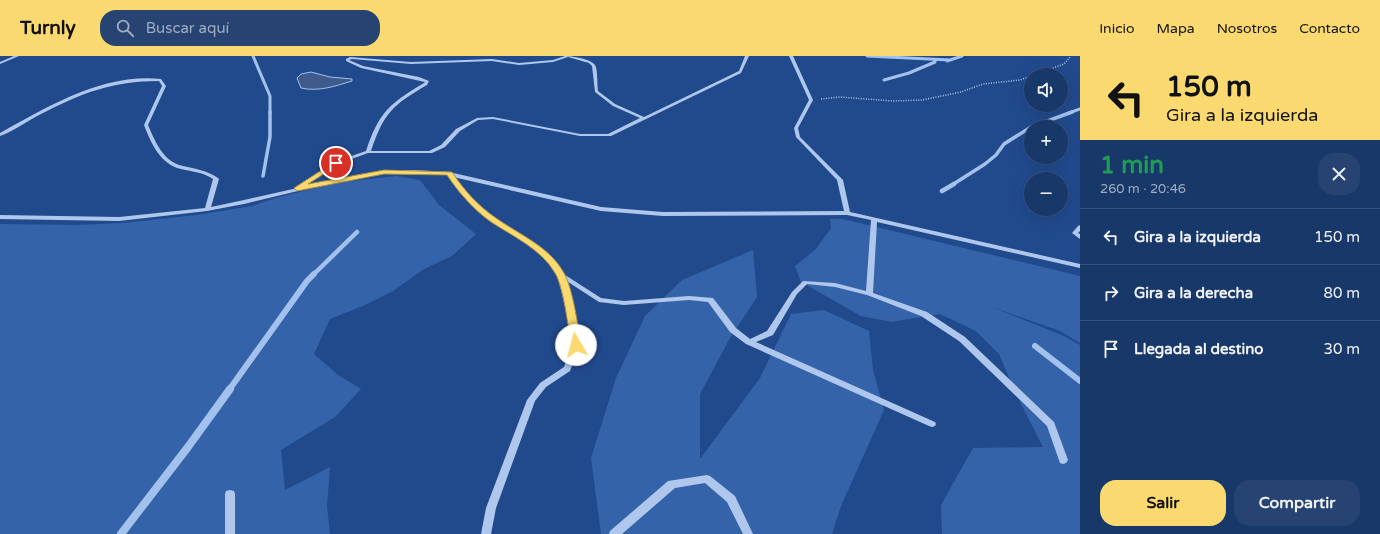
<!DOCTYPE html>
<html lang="es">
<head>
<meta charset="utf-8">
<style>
	body { margin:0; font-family:"Varela Round",sans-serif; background:#264372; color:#f1f3f6; height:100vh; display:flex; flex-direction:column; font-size:15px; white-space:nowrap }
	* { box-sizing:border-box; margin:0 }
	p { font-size:13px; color:#9facc1 }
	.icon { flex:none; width:22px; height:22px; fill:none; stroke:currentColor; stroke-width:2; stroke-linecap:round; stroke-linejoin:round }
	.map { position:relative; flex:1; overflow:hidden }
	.drawer { display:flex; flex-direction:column; background:#19386a; width:300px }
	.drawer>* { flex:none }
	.hud { background:#f9d970; color:#111; overflow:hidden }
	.buttons { position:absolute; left:1024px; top:12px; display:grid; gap:8px }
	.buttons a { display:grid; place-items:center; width:44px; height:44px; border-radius:50%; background:#19386a; box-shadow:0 4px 16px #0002,0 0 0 1px #37527e; font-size:20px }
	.pin { position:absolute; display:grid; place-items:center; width:34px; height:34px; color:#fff; margin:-17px; border:2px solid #fff; border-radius:50%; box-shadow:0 1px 4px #0007 }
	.me { position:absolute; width:44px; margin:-22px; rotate:352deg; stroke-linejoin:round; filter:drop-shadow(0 0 3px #0008) }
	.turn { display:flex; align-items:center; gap:14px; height:84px; padding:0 20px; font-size:18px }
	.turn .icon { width:52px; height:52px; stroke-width:2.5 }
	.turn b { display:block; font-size:28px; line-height:34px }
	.round { display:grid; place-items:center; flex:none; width:42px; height:42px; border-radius:16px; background:#264372 }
	.summary { display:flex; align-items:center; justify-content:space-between; height:68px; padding:0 20px }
	h1 { font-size:24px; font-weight:700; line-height:30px; color:#1e9e55 }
	.action { display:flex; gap:8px; margin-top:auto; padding:8px 20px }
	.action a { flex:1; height:46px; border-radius:16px; background:#f9d970; color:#111; font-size:16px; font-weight:700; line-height:46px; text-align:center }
	.action a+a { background:#264372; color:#f1f3f6 }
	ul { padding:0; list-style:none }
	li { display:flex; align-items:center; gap:12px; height:56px; padding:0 20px; border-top:1px solid #37527e }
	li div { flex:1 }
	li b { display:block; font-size:15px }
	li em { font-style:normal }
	header { display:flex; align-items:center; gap:24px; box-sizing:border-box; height:56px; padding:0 20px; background:#f9d970; color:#111 }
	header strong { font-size:19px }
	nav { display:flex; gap:22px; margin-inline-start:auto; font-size:14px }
	.search { width:280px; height:36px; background:#264372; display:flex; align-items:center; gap:10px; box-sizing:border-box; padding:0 14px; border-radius:16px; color:#9facc1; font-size:15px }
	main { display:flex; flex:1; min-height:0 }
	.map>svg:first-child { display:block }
	.green { fill:#3463aa }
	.water { fill:#3e5b8c; stroke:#a3c1ed }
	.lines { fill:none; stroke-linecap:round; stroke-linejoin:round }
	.stream-far4 { stroke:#a3c1ed; stroke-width:3 }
	.stream-far3 { stroke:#a3c1ed; stroke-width:3.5 }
	.stream-far2 { stroke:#a3c1ed; stroke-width:4.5 }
	.stream-far1 { stroke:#a3c1ed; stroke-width:6 }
	.stream { stroke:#a3c1ed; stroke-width:8 }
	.path { stroke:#afc7ec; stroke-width:1.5; stroke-dasharray:1 1.5; stroke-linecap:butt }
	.minor { fill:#afc7ec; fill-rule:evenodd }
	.route { fill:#f9d970; stroke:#a28d49 }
</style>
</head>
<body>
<header>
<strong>Turnly</strong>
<div class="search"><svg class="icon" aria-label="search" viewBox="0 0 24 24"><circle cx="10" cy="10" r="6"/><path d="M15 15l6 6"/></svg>Buscar aquí</div>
<nav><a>Inicio</a><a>Mapa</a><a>Nosotros</a><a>Contacto</a></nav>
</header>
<main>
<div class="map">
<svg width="1080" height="478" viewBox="0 0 1080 478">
	<rect width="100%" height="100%" fill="#214a8d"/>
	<!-- green -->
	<path class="green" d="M396,120L420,124L439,149L476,178L452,200L424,213L393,235L365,249L330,263L314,298L338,319L361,333L335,361L281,394L285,434L330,411L327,450L330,478H0V168L75,169L123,167L197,159L252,150L276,142L334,127Z
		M830,163H843L1080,220V287L1060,275L992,251L1064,280L1080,289V478H942L941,449L973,392L1043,391L1016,338L999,298L976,275L940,258L891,266L861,260L801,226L795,210L816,193L831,172Z
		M753,194L757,241L730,282L700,338V403L760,322L791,258L824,254L869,275L873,314L884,354L841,450L832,478H601L591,402L616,322L645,260L682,224Z"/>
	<!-- water -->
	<path class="water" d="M311,16L330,21L352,23V25C336,30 318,36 301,32L297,22L301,18Z"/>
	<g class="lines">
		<!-- stream-far4 -->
		<path class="stream-far4" d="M253,0L270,40V57
			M867,0L950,4
			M947,5L962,0
			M884,24L909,17L935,6
			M1069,57L1080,53"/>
		<!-- stream-far3 -->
		<path class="stream-far3" d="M1031,71L1072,56
			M263,120L270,81V56
			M952,129L985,108L996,99L1004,88L1031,71"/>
		<!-- stream-far2 -->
		<path class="stream-far2" d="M942,135L954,128
			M313,219L357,176"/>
		<!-- stream-far1 -->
		<path class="stream-far1" d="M1035,290L1080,325
			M229,334L307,225L314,218"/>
		<!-- stream -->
		<path class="stream" d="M121,478L188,391L230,333"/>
		<!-- path -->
		<path class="path" d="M1034,19L1064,8L1071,0
			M821,43L840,41L893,45L922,44L961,36L983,28L1020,24L1031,20"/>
		<!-- minor -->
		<path class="minor" d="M14,0H19L0,8V6Z
			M565,0C572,0 591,3 595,9C598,14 597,29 598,35L615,48L644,61L739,15L745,0H749L741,17L611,80H580L493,63L478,64L460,75L445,91L432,97H368L338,108L304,130L384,114H414L449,116L601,151L663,156L844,155L837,124L796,81L794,72L809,44L789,0H793L813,44L798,72L800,81L843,124L850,156L1080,208V212L877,166L873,237L927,256L965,281L1054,366L1068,404L1066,407L1063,408L1060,407L1047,370L959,285L921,260L867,239L835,231L807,228L797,238L773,279L756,286L935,366L936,368L935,370L932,371L929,370L746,288L730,276L708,246L689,244L624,249L599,246L565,224L575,259L580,289L570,315L546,331L535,345L496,452L491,478H481L486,452L527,344L540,327L564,311L572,289L567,259L557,218L544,199L490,164L459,136L447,119L414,118H384L319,130L244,148L207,155L119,165L0,163V159L119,161L205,152L213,123C203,116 193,116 181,113C160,108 151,87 144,69L162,30L159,25C112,25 82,37 41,58C27,65 14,75 0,80V77C49,50 103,17 161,23L166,30L148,69C155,85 163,106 183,110C196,113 206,114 218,122L219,123L211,151L244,144L302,131L299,129L300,128L334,106L366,95C379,56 389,48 424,27L425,26L361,12L346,5V3L350,1L411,6L492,3L519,7L553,4ZM568,1L589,7L592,10L595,36L613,50L640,62L608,78H580L493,61L477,62L456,73L441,89L429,95H371C384,56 393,49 427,29L429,25L419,21L363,10L349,4L352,3L411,8L492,5L519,9L553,6ZM453,121L601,155L663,160L847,159L871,164L866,235L835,227L803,225L792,236L767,275L750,283L736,272L713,242L689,240L624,245L601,242L562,217L548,197L494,162L463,134Z
			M1080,169V175L1078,177L1080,178V183L1072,177L1078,170Z
			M707,419L710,420L735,440L753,478H743L727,446L705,427L675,432L622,478H609L610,475L668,425Z
			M230,434L234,435L235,438V478H225V438L226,435Z"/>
	</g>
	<!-- route -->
	<path class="route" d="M336,105L339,107L338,109L308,128L384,114L452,116C464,134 478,150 496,162C520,179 549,190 564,217C573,233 578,270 581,289L579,291L576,292L571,289C568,271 564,232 555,217C541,193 514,181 491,166C474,154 459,137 447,119L384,118L297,135L294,132Z"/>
</svg>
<div class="buttons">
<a><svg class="icon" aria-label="sound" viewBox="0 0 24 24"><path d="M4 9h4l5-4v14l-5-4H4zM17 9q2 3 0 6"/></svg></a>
<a>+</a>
<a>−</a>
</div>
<div class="pin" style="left:336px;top:107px;background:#d93025"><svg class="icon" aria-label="arrive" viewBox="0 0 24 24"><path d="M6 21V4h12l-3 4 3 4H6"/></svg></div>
<svg class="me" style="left:576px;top:289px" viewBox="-20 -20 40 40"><circle r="19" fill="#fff"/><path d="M0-13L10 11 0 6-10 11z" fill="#f9d970"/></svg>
</div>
<section class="drawer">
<div class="hud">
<div class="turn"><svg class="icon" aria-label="left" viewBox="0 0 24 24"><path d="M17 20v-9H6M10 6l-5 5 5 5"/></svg><div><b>150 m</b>Gira a la izquierda</div></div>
</div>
<div class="summary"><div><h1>1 min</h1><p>260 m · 20:46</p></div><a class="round"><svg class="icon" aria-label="close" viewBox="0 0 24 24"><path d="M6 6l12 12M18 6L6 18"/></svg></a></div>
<ul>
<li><svg class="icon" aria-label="left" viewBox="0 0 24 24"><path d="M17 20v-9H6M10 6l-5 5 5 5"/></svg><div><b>Gira a la izquierda</b></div><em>150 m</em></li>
<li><svg class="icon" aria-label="right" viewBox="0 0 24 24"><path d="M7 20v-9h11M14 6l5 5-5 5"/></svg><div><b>Gira a la derecha</b></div><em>80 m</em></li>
<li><svg class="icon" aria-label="arrive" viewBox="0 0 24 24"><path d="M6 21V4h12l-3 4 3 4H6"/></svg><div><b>Llegada al destino</b></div><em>30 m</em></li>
</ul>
<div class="action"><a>Salir</a><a>Compartir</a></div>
</section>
</main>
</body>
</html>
